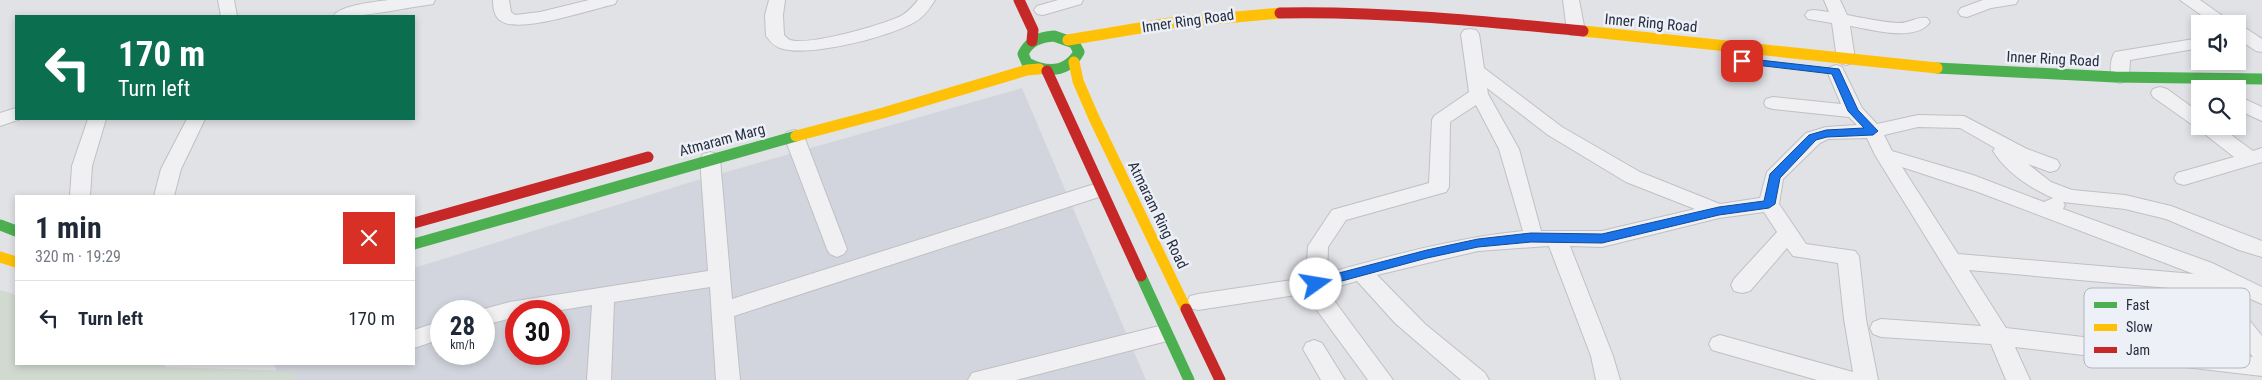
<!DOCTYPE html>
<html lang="en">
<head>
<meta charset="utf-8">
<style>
	body { margin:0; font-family:"Roboto Condensed",sans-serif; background:#f2f2f3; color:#1f2937; height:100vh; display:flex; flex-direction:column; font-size:19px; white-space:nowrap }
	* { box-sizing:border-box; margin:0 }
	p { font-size:16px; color:#747a83 }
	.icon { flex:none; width:28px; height:28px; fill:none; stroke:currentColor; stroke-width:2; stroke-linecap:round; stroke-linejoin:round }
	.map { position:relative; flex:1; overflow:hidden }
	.sheet { position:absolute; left:15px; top:195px; width:400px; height:170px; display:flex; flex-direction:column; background:#fff; border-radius:0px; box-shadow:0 2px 8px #0003 }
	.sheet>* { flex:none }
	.hud { position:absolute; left:15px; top:15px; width:400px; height:105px; border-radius:0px; box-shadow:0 2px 8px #0003; background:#0b6e4f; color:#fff; overflow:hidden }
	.controls { position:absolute; left:2191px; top:15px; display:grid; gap:10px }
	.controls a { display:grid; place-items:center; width:55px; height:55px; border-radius:0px; background:#fff; box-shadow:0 2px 8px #0003; font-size:25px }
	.speed { position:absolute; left:430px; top:300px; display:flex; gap:10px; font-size:25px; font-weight:700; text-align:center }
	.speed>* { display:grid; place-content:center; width:65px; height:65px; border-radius:50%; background:#fff; box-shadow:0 2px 8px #0003; line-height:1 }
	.speed small { font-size:12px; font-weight:400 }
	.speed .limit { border:8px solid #d22; background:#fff; color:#111 }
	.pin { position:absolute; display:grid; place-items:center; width:42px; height:42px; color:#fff; margin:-21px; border-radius:10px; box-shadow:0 2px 8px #0006 }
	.me { position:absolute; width:55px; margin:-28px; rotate:77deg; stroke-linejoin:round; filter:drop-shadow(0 0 4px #0008) }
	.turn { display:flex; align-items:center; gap:18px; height:105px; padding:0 20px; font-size:22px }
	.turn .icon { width:65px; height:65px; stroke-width:2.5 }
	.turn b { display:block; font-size:35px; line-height:42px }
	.round { display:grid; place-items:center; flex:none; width:52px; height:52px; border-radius:0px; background:#f2f2f3 }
	.overview { display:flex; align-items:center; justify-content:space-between; height:85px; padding:0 20px }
	h1 { font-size:30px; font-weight:700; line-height:38px }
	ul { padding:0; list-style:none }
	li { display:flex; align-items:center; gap:15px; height:75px; padding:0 20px; border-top:1px solid #e0e1e3 }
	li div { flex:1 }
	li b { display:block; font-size:19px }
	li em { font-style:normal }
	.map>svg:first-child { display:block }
	.built { fill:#d2d5dd; fill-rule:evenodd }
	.green { fill:#d0dad0 }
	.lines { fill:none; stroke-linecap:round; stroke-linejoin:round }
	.street-casing { stroke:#bfc0c4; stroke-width:2 }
	.street { fill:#f0f0f3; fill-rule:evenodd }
	.fast { stroke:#4caf50; stroke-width:11 }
	.slow { stroke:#ffc107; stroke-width:11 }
	.jam { stroke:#c62828; stroke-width:11 }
	.route { fill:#1a73e8; stroke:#114b97 }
	.labels { text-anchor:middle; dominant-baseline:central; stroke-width:5; stroke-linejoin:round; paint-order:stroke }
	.street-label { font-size:15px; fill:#262e40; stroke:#edf0f6 }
	.key { fill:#edf0f6; stroke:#b1b6bf; stroke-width:1 }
	.key-label { font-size:14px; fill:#262e40 }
</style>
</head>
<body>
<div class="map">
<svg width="2262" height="380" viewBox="0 0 2262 380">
	<rect width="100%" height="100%" fill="#e1e2e6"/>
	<!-- built -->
	<path class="built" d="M1022,88L1146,380H281L276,370L274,364H414V268L691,182ZM441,311H484V354H441ZM516,311H559V354H516Z"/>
	<!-- green -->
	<path class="green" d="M0,290L16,295V364H165V367L293,371L297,380H0Z"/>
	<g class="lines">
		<defs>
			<path id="street" d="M218,0H234L237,16H221Z
				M388,0H435L433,4L427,5C398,9 361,18 333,16C341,5 374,2 388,0Z
				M493,0H509L511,12L515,15L540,12L589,0H617L615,4C592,9 520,34 501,21C494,17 493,7 493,0Z
				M769,0H785L783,15L784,35C785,36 788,39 790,40C809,46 882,25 901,16C908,12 913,6 918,0H935C930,8 924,17 915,22C889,37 808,58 780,48C774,46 770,41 766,36L765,15Z
				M1058,0H1083L1081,4L1043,15L1037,14L1034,10L1037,6Z
				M1563,0H1579L1585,31L1582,35H1570L1567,31Z
				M1824,0H1840L1847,15C1864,18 1881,22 1897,23C1909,24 1916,16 1927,18L1930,22C1915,43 1871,29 1850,26L1855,59L1852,63L1846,65L1840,63L1837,59L1832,23L1808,19L1805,15L1808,11L1814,10L1829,12Z
				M1983,0H2018L2016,4L1991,8L1967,17L1961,16L1958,12L1961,8Z
				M2180,0H2200L2234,24H2214Z
				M2238,26L2244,27L2262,39V52L2256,51L2238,39Z
				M1470,29L1476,30L1479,34L1484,68L1562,127L1640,172L1720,204L1760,198L1767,172L1806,133L1826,127L1857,125L1849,117L1773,109L1766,107L1764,103L1766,99L1773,97L1841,104L1827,71L1830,67L1836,65L1842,67L1862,108L1877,124L1918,115L1964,116L2027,149L2057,160L2060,165L2057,170L2050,172L2028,164L2051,182L2072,190L2125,195L2171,206L2262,241V257L2239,250L2166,219L2125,209L2063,202L2065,205L2063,209L2212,263L2262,287V304L2223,287L2262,336V376L2015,347L2030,380H2006L1991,344L1881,337L1873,334L1870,328L1873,322L1881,319L1981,326L1875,155L1867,138L1828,139L1820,143L1783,179L1779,204L1806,244L1855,251L1859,256L1866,319L1878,380H1817L1712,350L1709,344L1712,338L1720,335L1853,372L1844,319L1838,263L1793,256L1787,248L1750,291L1742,293L1734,291L1731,285L1734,279L1777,232L1764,212L1719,218L1602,247L1570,246L1613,356L1620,380H1596L1591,356L1549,246L1478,251L1377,275L1425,324L1485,373L1489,380H1461L1395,323L1357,281L1329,289L1333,299L1393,380H1368L1316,309L1309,293L1198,310L1190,308L1187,302L1190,296L1198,294L1306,278L1308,246L1332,210L1429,183L1432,120L1434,116L1469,92L1461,34L1464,30ZM1487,88L1548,135L1626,182L1695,209L1602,231H1541L1519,149L1488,94ZM1476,105L1499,149L1523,231C1454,238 1394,255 1327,273L1328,247L1346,220L1446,192L1449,187L1450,122ZM1918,127L1960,128L1995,148L1993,151C2006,172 2031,189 2053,198L2044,202L1973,175L1892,151L1884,135ZM1902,167L1978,192L2194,274L1958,254ZM1969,270L2203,291L2222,320L2253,357L2006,328Z
				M2200,38V48L2130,60L2129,77L2126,81L2120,83L2114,81C2109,74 2110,59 2115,52Z
				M2160,87L2167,89L2200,113V126H2219L2253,151L2262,148V162L2184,185L2177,183L2174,178L2177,173L2234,157L2197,128L2153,97L2151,93L2153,89Z
				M2238,96L2262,107V121L2238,110Z
				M16,108V119H21L0,126V113Z
				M88,119H106L92,166L90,196H70L72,166Z
				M187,119H205L181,169L174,196H154L161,169Z
				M794,130L801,132L804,136L847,249L844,254L837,257L830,254L827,249L784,136L787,132Z
				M710,152L717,154L720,159L732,299L1088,186L1095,184L1102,186L1105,191L1102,196L734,316L740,380H716L710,287L614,302L611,380H587L592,305L555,311H516V317L484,325V311H476L510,302L708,271L700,159L703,154Z
				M441,321V339L414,348V330Z
				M1159,326L1167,329L1170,335L1167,341L1016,380H968L972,373L980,371Z
				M1314,340L1322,343L1345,380H1321L1303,349L1306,343Z"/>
		</defs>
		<!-- street casing -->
		<use href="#street" class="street-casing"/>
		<!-- street -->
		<use href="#street" class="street"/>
		<!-- fast -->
		<path class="fast" d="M1054,36L1074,43L1079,52C1067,73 1047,73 1027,63L1023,54C1029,41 1040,37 1054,36Z
			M1937,68L2115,77L2262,79
			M0,225L16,231
			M414,244L796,136
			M1141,276L1189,380"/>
		<!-- slow -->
		<path class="slow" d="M1583,31L1937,68
			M1068,40L1170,23L1280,13
			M1074,62L1078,81L1094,118L1186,309
			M796,136L883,113L1027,70L1039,69
			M0,257L16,262"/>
		<!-- jam -->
		<path class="jam" d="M1019,0L1033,30L1032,41
			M1280,13C1381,11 1482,21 1583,31
			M1047,71L1141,276
			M414,223L648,157
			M1186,309L1220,380"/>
	</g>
	<!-- route -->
	<path class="route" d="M1742,58L1839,69L1858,110L1878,131L1873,135L1827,137L1816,140L1780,178L1775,204L1769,208L1719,215L1602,243L1531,242L1478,247L1427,258L1316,288L1310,284L1316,279L1427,250L1478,239L1531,233L1602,234L1719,207L1764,201L1770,174L1809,135L1826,130L1864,128L1848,111L1832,74L1739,63V59Z"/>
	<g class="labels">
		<!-- street labels -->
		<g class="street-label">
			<text transform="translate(1188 21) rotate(-8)">Inner Ring Road</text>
			<text transform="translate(1651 23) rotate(5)">Inner Ring Road</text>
			<text transform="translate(2053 59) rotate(3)">Inner Ring Road</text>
			<text transform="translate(722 140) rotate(-15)">Atmaram Marg</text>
			<text transform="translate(1158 215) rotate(64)">Atmaram Ring Road</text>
		</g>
	</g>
	<!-- legend -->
	<rect x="2084" y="288" width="166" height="80" rx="8" class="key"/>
	<rect x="2094" y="302" width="23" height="6" fill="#4caf50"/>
	<rect x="2094" y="324" width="23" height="7" fill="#ffc107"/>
	<rect x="2094" y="347" width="23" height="6" fill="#c62828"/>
	<g class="key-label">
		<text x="2126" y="310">Fast</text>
		<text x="2126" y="332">Slow</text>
		<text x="2126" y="355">Jam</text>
	</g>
</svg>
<div class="controls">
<a><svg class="icon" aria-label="sound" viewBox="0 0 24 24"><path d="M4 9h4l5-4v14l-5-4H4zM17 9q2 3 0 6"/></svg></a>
<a><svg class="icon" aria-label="search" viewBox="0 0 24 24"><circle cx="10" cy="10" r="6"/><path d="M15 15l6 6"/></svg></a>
</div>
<div class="speed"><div>28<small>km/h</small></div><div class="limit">30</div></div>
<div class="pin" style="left:1742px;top:61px;background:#d93025"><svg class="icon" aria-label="arrive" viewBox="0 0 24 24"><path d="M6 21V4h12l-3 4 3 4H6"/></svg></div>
<svg class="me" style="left:1316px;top:284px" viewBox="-20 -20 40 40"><circle r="19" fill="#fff"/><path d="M0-13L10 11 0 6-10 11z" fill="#1a73e8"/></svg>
<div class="hud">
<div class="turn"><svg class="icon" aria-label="left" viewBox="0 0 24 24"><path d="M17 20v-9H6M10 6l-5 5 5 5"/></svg><div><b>170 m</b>Turn left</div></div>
</div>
<section class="sheet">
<div class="overview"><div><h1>1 min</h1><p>320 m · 19:29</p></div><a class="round" style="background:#d93025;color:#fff"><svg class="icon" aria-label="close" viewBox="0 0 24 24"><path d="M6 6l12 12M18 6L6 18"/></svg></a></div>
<ul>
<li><svg class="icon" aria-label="left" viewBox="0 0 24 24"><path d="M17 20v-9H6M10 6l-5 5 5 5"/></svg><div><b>Turn left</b></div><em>170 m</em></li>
</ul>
</section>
</div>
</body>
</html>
